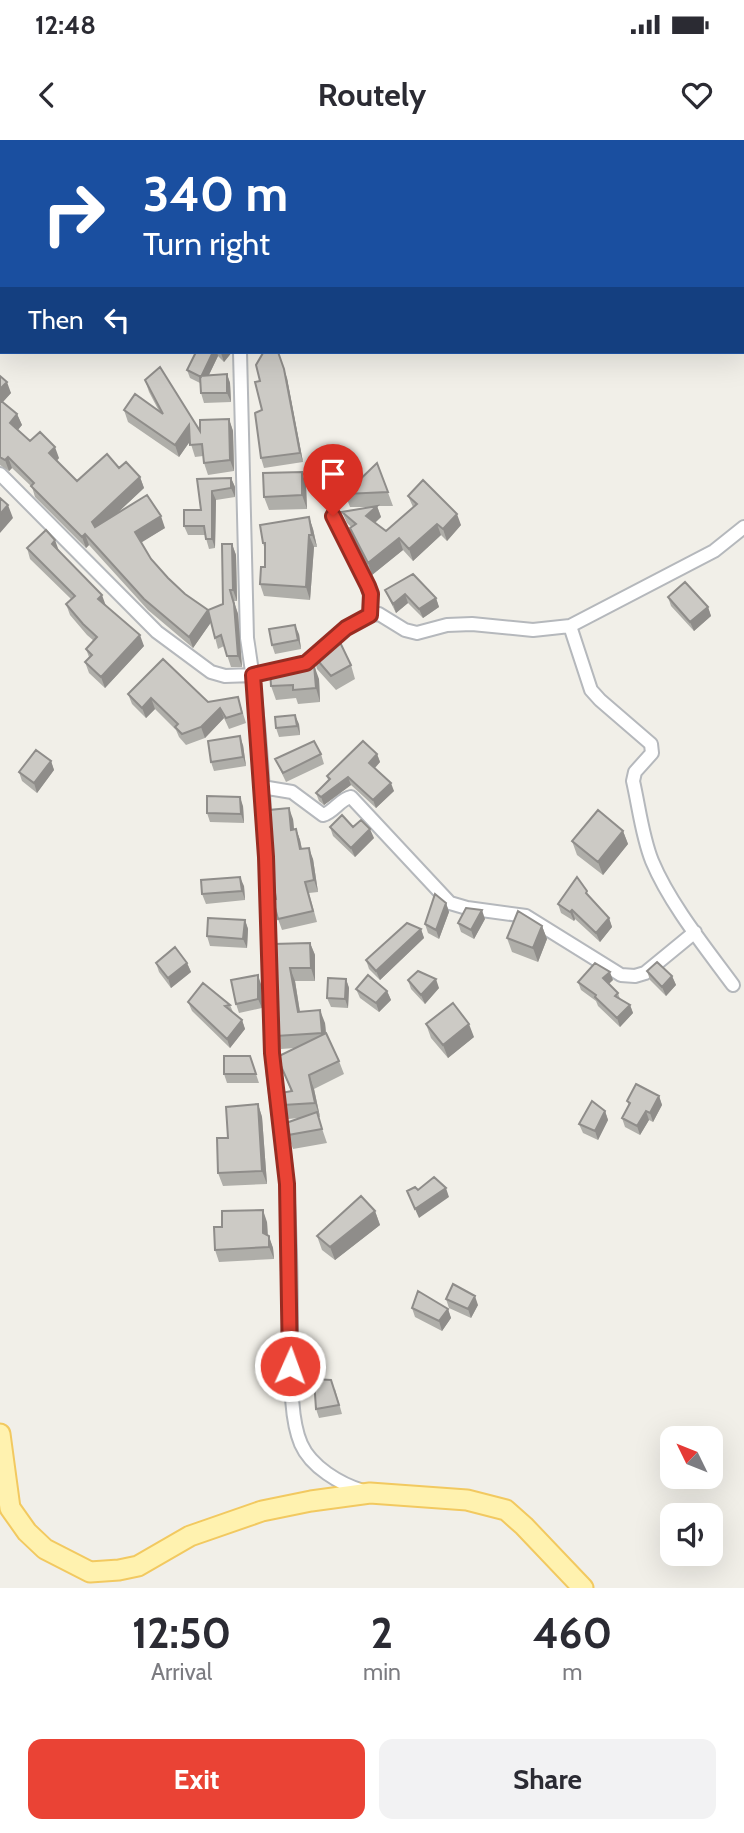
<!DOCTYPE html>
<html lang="en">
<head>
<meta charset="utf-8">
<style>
	body { margin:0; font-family:Cabin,sans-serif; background:#f2f2f3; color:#2b2b33; height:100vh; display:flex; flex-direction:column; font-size:26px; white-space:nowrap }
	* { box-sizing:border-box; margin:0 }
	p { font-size:23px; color:#7c7c81 }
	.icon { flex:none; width:38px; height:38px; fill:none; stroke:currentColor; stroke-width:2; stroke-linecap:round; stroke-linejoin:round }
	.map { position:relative; height:1448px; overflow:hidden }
	.details { display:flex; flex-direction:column; background:#fff; flex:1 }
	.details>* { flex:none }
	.hud { position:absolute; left:0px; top:0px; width:746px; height:214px; box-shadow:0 7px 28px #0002; background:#1a4fa0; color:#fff; overflow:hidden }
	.needle { width:46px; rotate:313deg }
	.fabs { position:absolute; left:660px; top:1286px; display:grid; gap:14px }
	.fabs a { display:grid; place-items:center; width:63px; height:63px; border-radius:14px; background:#fff; box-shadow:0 7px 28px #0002; font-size:35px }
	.pin { position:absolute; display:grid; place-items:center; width:60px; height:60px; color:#fff; margin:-72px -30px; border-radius:50% 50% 50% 0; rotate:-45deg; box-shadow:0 0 7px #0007 }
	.pin .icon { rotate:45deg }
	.me { position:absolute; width:77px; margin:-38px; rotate:2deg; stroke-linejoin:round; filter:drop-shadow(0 0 5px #0008) }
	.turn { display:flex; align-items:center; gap:24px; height:147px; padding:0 28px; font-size:32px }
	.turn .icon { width:91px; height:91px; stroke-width:2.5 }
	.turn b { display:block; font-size:49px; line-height:60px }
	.then { display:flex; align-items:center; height:66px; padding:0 28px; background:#0003; gap:14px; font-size:26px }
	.eta { display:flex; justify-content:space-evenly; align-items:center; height:119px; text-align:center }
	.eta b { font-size:42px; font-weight:700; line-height:49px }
	.button { display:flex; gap:14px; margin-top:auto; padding:14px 28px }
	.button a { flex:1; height:80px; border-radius:14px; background:#ea4335; color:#fff; font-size:28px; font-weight:700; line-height:80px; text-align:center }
	.button a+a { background:#f2f2f3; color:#2b2b33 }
	.status { display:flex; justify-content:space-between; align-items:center; height:49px; padding:0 35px; background:#fff; direction:ltr }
	.status svg { height:19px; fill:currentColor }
	header { display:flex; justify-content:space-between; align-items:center; height:91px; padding:0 28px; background:#fff; font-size:32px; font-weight:700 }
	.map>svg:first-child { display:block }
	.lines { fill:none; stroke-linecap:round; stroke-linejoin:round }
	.street-casing { stroke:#b5b8bc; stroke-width:16 }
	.primary-casing { stroke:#f2c960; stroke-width:23 }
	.street { stroke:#fff; stroke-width:12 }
	.primary { stroke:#fff2af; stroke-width:19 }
	.wall { fill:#afaea9 }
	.shaded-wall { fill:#8f8d8a }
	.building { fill:#cccac5; stroke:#8f8d8a; stroke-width:2 }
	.route-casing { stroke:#982c22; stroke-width:18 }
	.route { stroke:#ea4335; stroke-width:12 }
</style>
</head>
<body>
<div class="status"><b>12:48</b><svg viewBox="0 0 49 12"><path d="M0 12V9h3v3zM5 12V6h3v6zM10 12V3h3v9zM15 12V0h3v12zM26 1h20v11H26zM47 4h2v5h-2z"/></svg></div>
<header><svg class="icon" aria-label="back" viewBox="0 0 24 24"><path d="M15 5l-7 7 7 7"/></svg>Routely<svg class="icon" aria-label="heart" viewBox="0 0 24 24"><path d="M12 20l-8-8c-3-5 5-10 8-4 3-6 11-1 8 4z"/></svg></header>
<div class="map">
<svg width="744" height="1448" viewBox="0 0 744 1448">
	<rect width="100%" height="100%" fill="#f1efe8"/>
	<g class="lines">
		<defs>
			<path id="street" d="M234,0V2
				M572,2L573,0
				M240,212L247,498C269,633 266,772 272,909C273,955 285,1000 287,1046C290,1094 291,1141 291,1189C292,1222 288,1274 301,1304C311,1327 340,1344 363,1351
				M0,334L157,492L211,532L225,536L253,535L306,523L346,488L370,475L379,474L405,490L417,493L447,485L472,484L533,490L570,486L714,411L744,387
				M333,376L368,446L371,454L370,475
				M570,486L591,550L600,560L651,604L652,613L635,632L633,641C639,667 642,696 652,721C670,764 705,807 733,845
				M262,647L292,652L323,675C334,672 340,659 351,657L450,763L467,768L526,776L621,835L635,836L645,833L695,792"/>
			<path id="primary" d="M0,1294L10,1368L27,1392L45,1409L90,1432L119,1430L138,1426L190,1396L262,1371L311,1361L370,1353L467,1360L506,1370L524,1386L583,1448"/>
		</defs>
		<!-- street casing -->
		<use href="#street" class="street-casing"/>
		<!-- primary casing -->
		<use href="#primary" class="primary-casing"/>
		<!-- street -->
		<use href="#street" class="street"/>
		<!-- primary -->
		<use href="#primary" class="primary"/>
	</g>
	<!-- wall -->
	<path class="wall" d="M540,0H564L563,2H541Z
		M196,212H232L224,222L218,216L209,235L227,234L230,243L231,262L204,263L201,253L200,243L190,238L187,230Z
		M0,236L11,253L3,262L17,274L22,285L18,290L30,301L59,318L57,321L77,341L119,328L140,337L144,348L116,374L165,388L141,402L151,419L168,438L185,454L208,470L223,464L232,404L236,415L237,461H234L238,474L242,527H231L224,506L218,509L211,482L193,508L148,470L89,405L86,408L35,357L32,347L12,328L9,331L0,325Z
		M287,238L303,322L264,328L261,318Z
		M145,240L200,291L229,279L233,291L234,331L208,335L204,323L203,316L195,317L190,301L179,317L128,282L124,270L159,271L149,252Z
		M377,323L393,366H377L381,377L375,383L386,391L413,367L408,356L461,385L447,401L441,395L413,421L403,410L372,435L354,399L350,388L351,387L347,383L342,372L371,367H350L345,354Z
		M231,338L235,347V357L216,360L215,408L209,409L205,395H188L184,386L201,370L197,339Z
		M306,345L307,369L269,370L264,357Z
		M309,377L313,389L317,407H314L310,460L264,456L260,444L265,427V410L263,403Z
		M27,408L59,411L106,466L144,506L105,548L89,533L85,522L89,517L86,509L94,501L87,495L70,475L66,464L71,459L30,419Z
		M385,450L436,458L439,467L423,478L408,463L396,473L389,459Z
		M668,457L708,467L711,476L694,491L671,466Z
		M299,494L301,509L275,514L272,505Z
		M313,515L351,525L355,539L336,550L317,529Z
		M319,539L320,562L298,564L296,558L276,560L271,546Z
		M128,554L208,562L238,557L246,583L229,589L224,578L205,598L186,605L179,597L176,590L155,569L146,578L132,564Z
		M299,584L300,595L279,597L276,588Z
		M243,605L246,626L214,631L211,622Z
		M321,614L324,624L286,642L275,619Z
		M377,614L380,622L375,628L394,651L376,668L351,645L324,665L319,661L316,653L328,640L327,636Z
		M51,621L54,630L37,653L22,641L19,632Z
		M243,666L244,683L210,682L207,673Z
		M293,679L294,689H296L300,700L302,709L313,719L318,752L309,753L317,782L282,790L278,779L276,759Z
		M330,687H353L374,698L355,717L333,696Z
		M623,691L628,704L603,735L577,715L572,701Z
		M244,746L245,760L206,764L202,754Z
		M590,757L609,778L612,787L600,802L575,779L574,781L561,773L558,764Z
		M446,763L449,772L439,799L428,793L425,784Z
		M485,779L474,799L461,792L458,783Z
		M245,780L248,789L247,808L210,806L207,796Z
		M542,786L547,799L538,822L512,812L507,798Z
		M421,789L424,798L380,840L369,829L366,820Z
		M310,803L315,815V841H295L300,872L325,883L326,893L339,921L344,934L314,949L320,977H318L327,1003L293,1009L288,995L299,978L288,979L283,965L291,951L277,917L295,908L281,909L276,896L273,804Z
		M156,823H187L191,832L171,848L159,832Z
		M647,831L672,836L676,845L666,856L650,840Z
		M346,839L349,848L348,868L331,867L327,858Z
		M408,840L439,848L425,864L411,849Z
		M613,840L609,844L618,853L620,859L630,865L633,873L620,887L598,866L596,861L581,850L578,842Z
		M261,844L262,868L239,873L236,864Z
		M356,849L387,851L391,860L379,872L360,858Z
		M188,862L230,865L233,872L242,880L245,889L230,908L192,871Z
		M426,884L474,897L448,918L431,898Z
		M250,916L259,943H227L224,934Z
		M659,956L662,965L653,982L649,980L640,995L625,987L622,978L629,966L627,961Z
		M258,964L262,977L267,1044L223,1046L218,1033L228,998Z
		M605,971L608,980L598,1000L583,993L579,984Z
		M375,1071L380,1085L335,1120L322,1110L317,1096Z
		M267,1082L268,1095L273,1108L274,1119L219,1122L215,1110Z
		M446,1159L478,1165L471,1178L449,1168Z
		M412,1168L448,1169L451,1178L442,1191L415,1177Z
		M335,1249L342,1274L319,1278L316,1269Z"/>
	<!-- shaded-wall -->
	<path class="shaded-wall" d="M213,212H217L218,216L204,245L201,237Z
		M223,212H232L224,222L221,213Z
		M278,212L287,238L303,322L300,313Z
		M227,234L230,243L231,262L227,253Z
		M7,242L11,253L0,265V249Z
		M17,274L22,285L14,294L10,283Z
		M229,279L233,291L234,331L230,320Z
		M189,285L193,297L179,317L175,305Z
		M55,307L59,318L53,324L49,313Z
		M8,317L12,328L9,331L5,320Z
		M302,332L306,345L307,369L302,355Z
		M140,337L144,348L96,393L92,382Z
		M231,338L235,347V357L231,348Z
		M212,351L216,360L215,408L212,399Z
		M8,365L13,378L0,393V374Z
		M377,366L381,377L370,387L366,376Z
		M457,374L461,385L447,401L443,389Z
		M161,376L165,388L139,404L135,392Z
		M309,377L313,389L317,407L312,395Z
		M437,384L441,395L413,421L409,409Z
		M85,394L89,405L86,408L82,397Z
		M309,395L314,407L310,460L306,447Z
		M399,398L403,410L372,435L368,423Z
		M55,400L59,411L52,404Z
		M232,404L236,415L237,461L233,450Z
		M230,450L238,474L242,527L238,516Z
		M405,454L408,463L396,473L393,464Z
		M102,455L106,466L98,459Z
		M436,458L439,467L423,478L419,469Z
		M708,467L711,476L694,491L690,482Z
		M208,470L212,481L193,508L189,497Z
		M295,485L299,494L301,509L298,500Z
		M140,495L144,506L105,548L101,537Z
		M314,525L319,539L320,562L316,548Z
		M151,558L155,569L146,578L142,568Z
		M220,568L224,578L205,598L201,587Z
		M295,575L299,584L300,595L297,586Z
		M240,596L243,605L246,626L243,617Z
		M377,614L380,622L372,631L369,623Z
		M51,621L54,630L37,653L34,643Z
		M348,637L351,645L324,665L321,657Z
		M391,643L394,651L376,668L373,660Z
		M240,657L243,666L244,683L241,674Z
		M289,668L293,679L295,701L291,690Z
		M296,689L300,700L304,720L300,709Z
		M370,689L374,698L355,717L351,708Z
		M623,691L628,704L603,735L598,722Z
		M309,708L313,719L318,752L314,740Z
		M240,737L244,746L245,760L242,751Z
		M446,763L449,772L439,799L436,790Z
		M482,770L485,779L474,799L471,790Z
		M572,770L575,779L574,781L570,772Z
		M609,778L612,787L600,802L596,793Z
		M245,780L248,789L247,808L243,799Z
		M542,786L547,799L538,822L533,808Z
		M421,789L424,798L380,840L376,831Z
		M310,803L315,815V841L311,828Z
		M187,823L191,832L171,848L168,838Z
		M290,828L295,841L302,885L298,872Z
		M610,832L613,840L606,846L603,838Z
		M258,835L261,844L262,868L258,859Z
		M672,836L676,845L666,856L662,847Z
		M346,839L349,848L348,868L345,859Z
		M436,839L439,848L425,864L421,855Z
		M387,851L391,860L379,872L376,863Z
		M630,865L633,873L620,887L617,878Z
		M320,870L325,883L327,906L322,893Z
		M242,880L245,889L230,908L227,899Z
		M469,884L474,897L448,918L443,905Z
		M309,935L314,949L320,977L315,963Z
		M659,956L662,965L653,982L650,973Z
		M258,964L262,977L267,1044L262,1031Z
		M605,971L608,980L598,1000L595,991Z
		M646,971L649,980L640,995L637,986Z
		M446,1048L449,1057L419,1078L415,1069Z
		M263,1070L267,1082L268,1105L263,1093Z
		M375,1071L380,1085L335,1120L330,1107Z
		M269,1096L273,1108L274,1119L269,1107Z
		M475,1156L478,1165L471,1178L468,1169Z
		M448,1169L451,1178L442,1191L439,1181Z"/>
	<!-- building -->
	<path class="building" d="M185,0H218V2H185Z
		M196,212H213L201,237L187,230Z
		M278,212L284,229L300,313L261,318L255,273L262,270L255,242L260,241L256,225L263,213Z
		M160,227L200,291V280L229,279L230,320L204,323L202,304L190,305L189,285L175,305L124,270L135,254L163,274L145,240Z
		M227,234V253H201L200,236Z
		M0,236L7,242L0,249Z
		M0,260L17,274L10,283L30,301L40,292L55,307L49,313L77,341L107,314L119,328L126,322L140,337L92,382L95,387L147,355L161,376L135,392L151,419L168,438L185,454L208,470L189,497L144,459L85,394L82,397L31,346L34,343L8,317L5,320L0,317Z
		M377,323L388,352L345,354Z
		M302,332V355L264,357L263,333Z
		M231,338V348L212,351V399H206L204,386H184V370H201L197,339Z
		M423,340L457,374L443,389L437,384L409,409L399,398L368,423L350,388L356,384L342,372L377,366L366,376L386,391L417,364L408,356Z
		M0,358L8,365L0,374Z
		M309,377L312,395H309L306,447L260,444L261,427H265V403H263L260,385Z
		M46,390L55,400L52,404L102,455L98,459L140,495L101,537L85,522L92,515L86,509L97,497L83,484L66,464L75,456L27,408Z
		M222,404H232L233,450H230L234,464L238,516H227L221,495L215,498L208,470L223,464Z
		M413,434L436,458L419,469L405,454L393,464L385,450Z
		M685,442L708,467L690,482L668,457Z
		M295,485L298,500L272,505L269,489Z
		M336,494L351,525L331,536L313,515Z
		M163,519L208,562L238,557L242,573L226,578L220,568L201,587L182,594L175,587L178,584L151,558L142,568L128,554Z
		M314,525L316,548L293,550V545L271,546L270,529Z
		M295,575L297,586L276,588L275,577Z
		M240,596L243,617L211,622L208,601Z
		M314,601L321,614L283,633L275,619Z
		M363,601L377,614L369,623L391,643L373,660L348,637L321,657L316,653L330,639L327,636Z
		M36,610L51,621L34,643L19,632Z
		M207,656L240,657L241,674L207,673Z
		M289,668L291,690L296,689L300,709L309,708L314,740L305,742L313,771L278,779L273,760L276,759L272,734L269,670Z
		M598,670L623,691L598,722L572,701Z
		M342,675L353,687L361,680L370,689L351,708L330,687Z
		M240,737L242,751L202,754L201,740Z
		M577,737L587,751L586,753L609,778L596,793L572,770L570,772L558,764Z
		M435,754L446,763L436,790L425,784Z
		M466,768L482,770L471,790L458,783Z
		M518,771L542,786L533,808L507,798Z
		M208,778L245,780L243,799L207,796Z
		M407,783L421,789L376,831L366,820Z
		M310,803L311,828H290L298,872L320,870L322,893L276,896L273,804Z
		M175,807L187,823L168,838L156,823Z
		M657,822L672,836L662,847L647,831Z
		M595,823L610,832L603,838L618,853L615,856L630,865L617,878L595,857L596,855L578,842Z
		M418,831L436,839L421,855L408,840Z
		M258,835V859L236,864L231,840Z
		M368,835L387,851L376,863L356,849Z
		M328,838L346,839L345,859L327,858Z
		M203,843L230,865L225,866L242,880L227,899L188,862Z
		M453,863L469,884L443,905L426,884Z
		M326,893L339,921L309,935L315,963L283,965L281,953L292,951L277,917Z
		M224,916H250L256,934H224Z
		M636,944L659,956L650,973L646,971L637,986L622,978L630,963L627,961Z
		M592,961L605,971L595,991L579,984Z
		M258,964L262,1031L218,1033L217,998H228L226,967Z
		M317,972L322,989L288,995L286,983Z
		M434,1037L446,1048L415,1069L407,1051L415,1047L418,1050Z
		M361,1056L375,1071L330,1107L317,1096Z
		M263,1070V1093L269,1096V1107L215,1110L214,1087H222V1071Z
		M453,1144L475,1156L468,1169L446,1159Z
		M418,1151L448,1169L439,1181L412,1168Z
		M314,1239L331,1240L339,1265L316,1269Z"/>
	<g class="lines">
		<defs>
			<path id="route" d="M290,1226L287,1044L272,913L266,717L253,535L306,523L346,488L370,475L371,454L368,446L333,376"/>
		</defs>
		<!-- route casing -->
		<use href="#route" class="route-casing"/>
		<!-- route -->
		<use href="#route" class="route"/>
	</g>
</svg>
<div class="fabs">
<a><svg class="needle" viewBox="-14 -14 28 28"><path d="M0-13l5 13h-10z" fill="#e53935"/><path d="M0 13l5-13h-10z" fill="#7c7c81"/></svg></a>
<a><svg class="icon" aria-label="sound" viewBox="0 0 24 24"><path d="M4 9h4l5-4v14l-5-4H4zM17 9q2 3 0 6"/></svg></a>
</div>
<div class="pin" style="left:333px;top:376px;background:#d93025"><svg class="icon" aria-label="arrive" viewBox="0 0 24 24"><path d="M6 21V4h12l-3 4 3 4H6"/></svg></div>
<svg class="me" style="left:290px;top:1226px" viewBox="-20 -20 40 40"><circle r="17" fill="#ea4335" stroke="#fff" stroke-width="3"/><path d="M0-11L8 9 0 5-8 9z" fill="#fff"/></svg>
<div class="hud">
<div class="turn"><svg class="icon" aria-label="right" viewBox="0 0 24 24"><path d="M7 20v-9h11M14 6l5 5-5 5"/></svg><div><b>340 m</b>Turn right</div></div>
<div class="then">Then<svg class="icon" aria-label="left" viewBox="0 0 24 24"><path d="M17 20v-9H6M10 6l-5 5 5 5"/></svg></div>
</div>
</div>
<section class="details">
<div class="eta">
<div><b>12:50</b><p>Arrival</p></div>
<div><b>2</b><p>min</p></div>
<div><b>460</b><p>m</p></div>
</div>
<div class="button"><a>Exit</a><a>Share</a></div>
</section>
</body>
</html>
